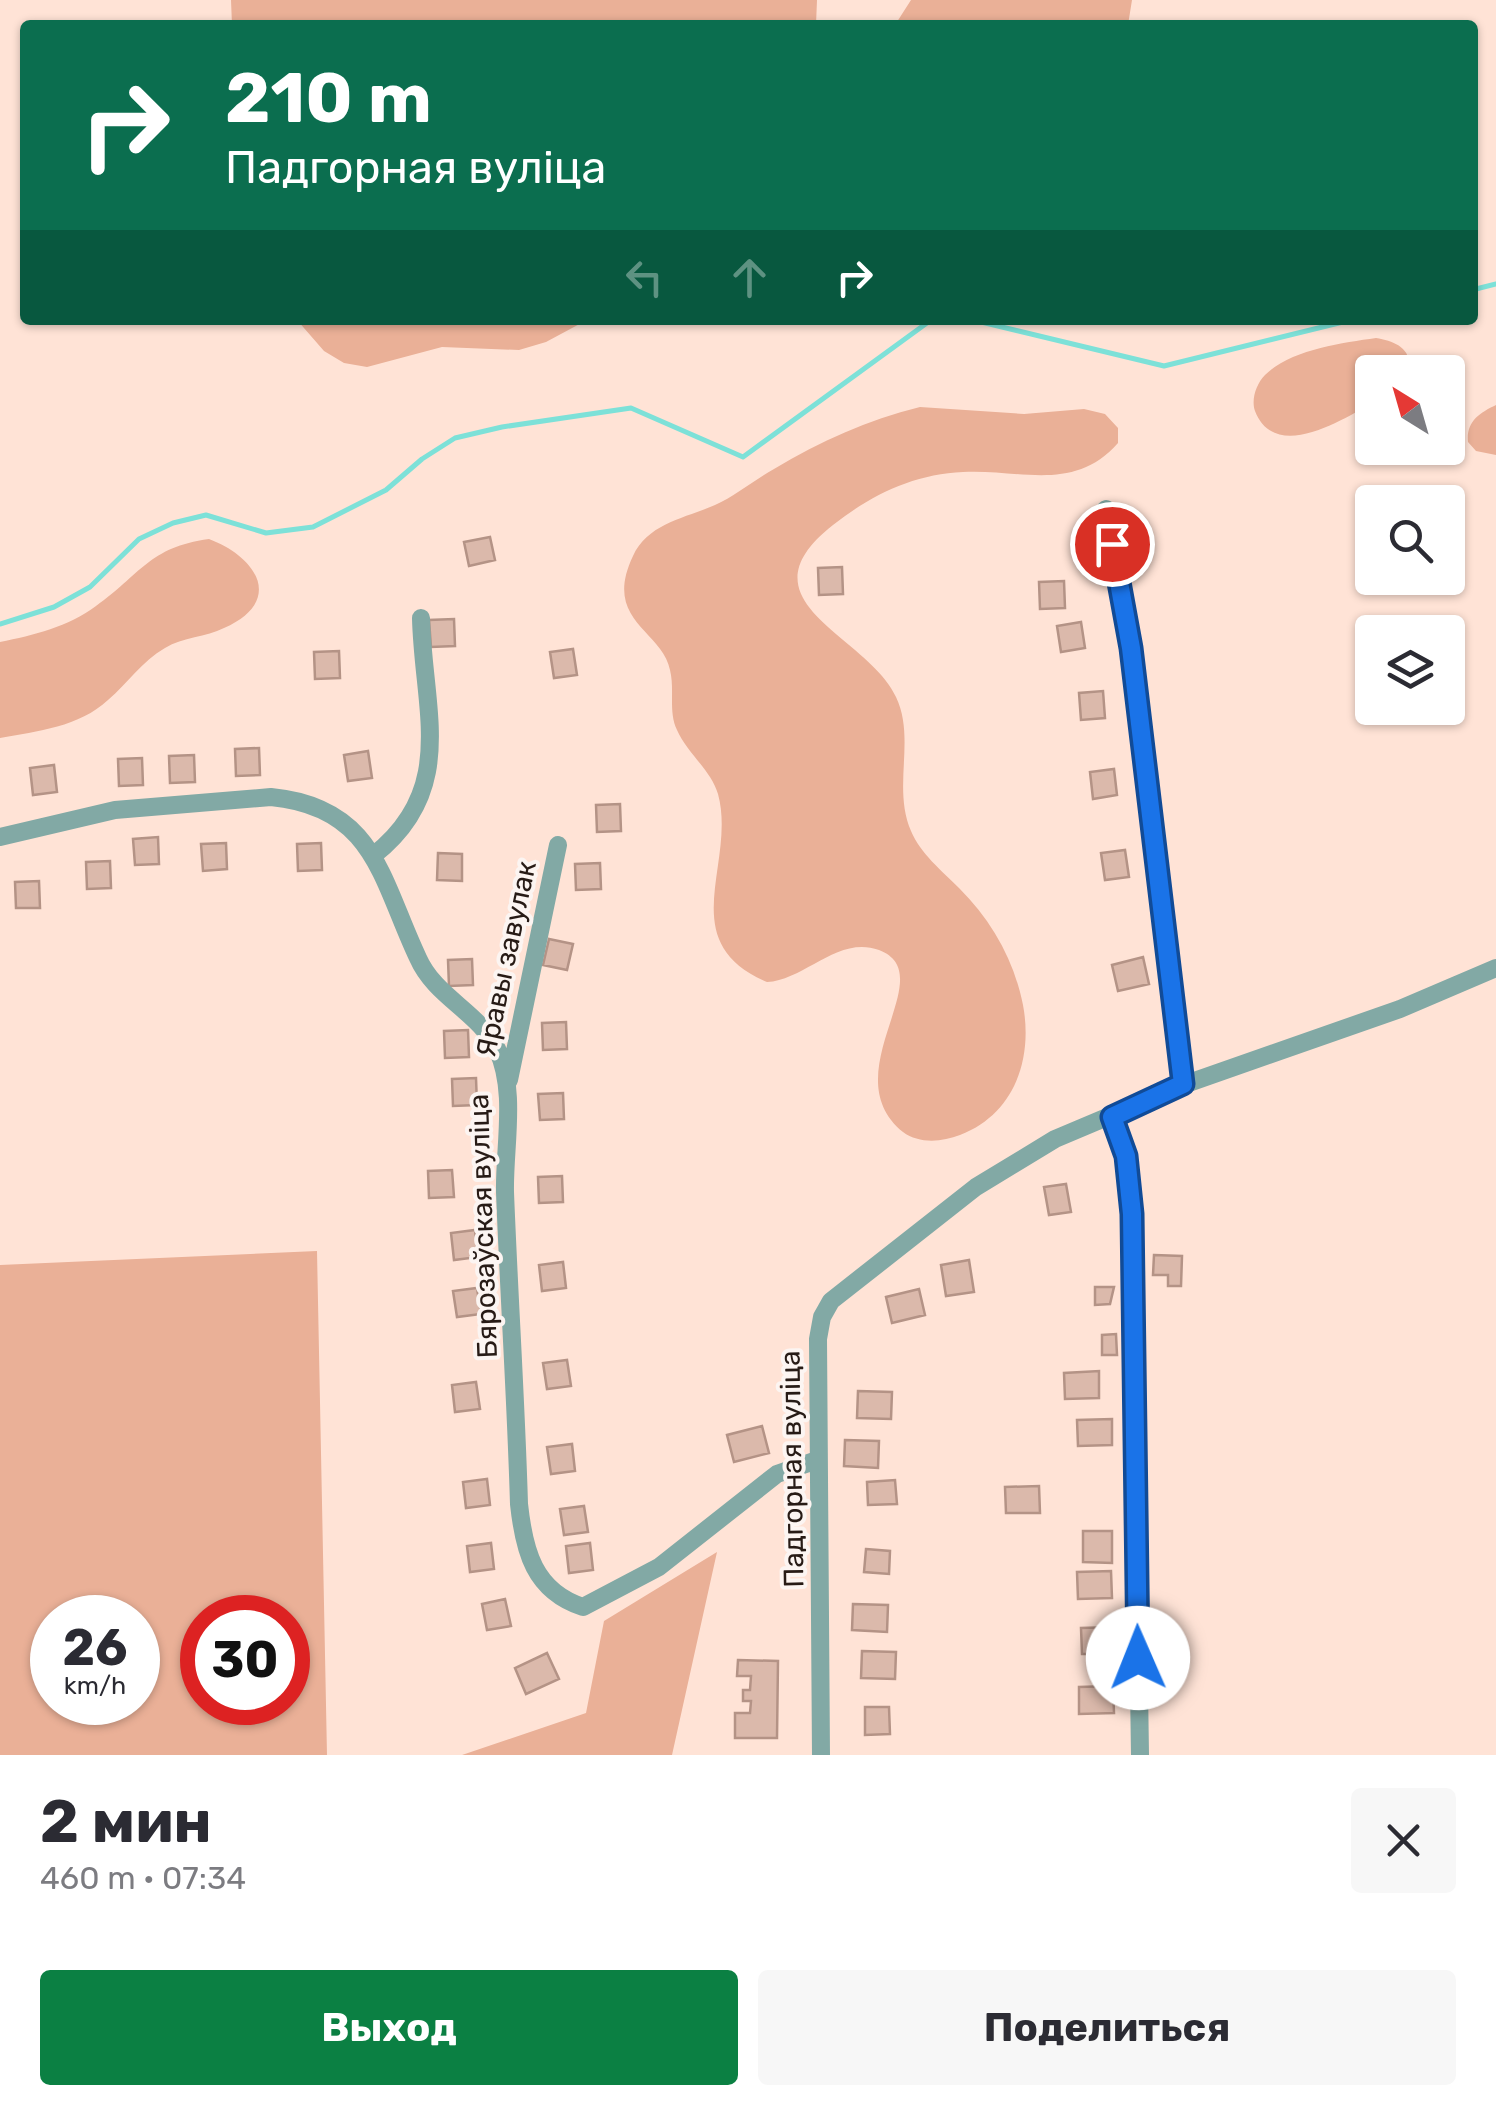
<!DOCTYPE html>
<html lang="ru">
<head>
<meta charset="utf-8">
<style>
	body { margin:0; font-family:Rubik,sans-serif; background:#f7f7f7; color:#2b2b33; height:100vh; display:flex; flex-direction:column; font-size:38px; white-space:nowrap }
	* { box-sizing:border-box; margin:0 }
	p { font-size:32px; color:#7c7c81 }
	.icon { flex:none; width:55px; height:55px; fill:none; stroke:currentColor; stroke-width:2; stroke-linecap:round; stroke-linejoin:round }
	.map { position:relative; height:1755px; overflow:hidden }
	.panel { display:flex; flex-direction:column; background:#fff; flex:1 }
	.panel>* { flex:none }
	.guide { position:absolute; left:20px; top:20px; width:1458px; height:305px; border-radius:10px; box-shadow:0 2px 8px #0004; background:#0b6e4f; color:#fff; overflow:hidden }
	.needle { width:65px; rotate:323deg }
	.buttons { position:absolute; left:1355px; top:355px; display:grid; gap:20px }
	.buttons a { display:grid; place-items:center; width:110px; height:110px; border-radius:10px; background:#fff; box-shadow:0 2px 8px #0004; font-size:50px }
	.speed { position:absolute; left:30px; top:1595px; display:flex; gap:20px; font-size:50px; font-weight:700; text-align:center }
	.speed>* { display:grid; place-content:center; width:130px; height:130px; border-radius:50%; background:#fff; box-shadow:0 2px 8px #0004; line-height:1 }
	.speed small { font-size:25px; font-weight:400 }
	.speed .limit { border:15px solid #d22; background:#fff; color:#111 }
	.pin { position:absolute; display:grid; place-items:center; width:85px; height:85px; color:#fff; margin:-42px; border:5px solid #fff; border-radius:50%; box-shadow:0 2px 10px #0007 }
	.me { position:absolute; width:110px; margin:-55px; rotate:359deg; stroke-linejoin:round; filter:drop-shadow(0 0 8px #0008) }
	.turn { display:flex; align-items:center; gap:35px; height:210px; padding:0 40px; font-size:45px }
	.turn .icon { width:130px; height:130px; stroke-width:2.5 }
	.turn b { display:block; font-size:70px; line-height:85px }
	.lanes { display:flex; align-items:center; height:95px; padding:0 40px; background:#0003; justify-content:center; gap:50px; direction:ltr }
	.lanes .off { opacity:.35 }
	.round { display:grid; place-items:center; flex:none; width:105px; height:105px; border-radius:10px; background:#f7f7f7 }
	.summary { display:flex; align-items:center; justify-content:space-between; height:170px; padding:0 40px }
	h1 { font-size:60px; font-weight:700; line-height:75px }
	.primary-button { display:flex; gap:20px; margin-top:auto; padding:20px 40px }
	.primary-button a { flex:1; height:115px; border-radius:10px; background:#0b8043; color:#fff; font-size:40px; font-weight:700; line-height:115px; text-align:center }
	.primary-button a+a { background:#f7f7f7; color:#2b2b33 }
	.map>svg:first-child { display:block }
	.green { fill:#eab097; fill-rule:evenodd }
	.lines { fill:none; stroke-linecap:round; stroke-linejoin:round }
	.stream { stroke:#7de1d8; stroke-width:5 }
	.building { fill:#dbb9ab; stroke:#b49386; stroke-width:2.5 }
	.street { stroke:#82a9a5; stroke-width:18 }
	.route-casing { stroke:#114b97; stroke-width:25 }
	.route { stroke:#1a73e8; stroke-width:18 }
	.labels { text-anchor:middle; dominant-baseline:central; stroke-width:8; stroke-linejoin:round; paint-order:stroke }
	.street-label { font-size:28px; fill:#271b16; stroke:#fcf5f2 }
</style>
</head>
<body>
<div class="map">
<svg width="1496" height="1755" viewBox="0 0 1496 1755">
	<rect width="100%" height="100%" fill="#ffe3d6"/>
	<!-- green -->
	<path class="green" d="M231,0H817L816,25H232Z
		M911,0H1132L1128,25H895Z
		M297,320H587L546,342L519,350L442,347L367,367L344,363L324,351Z
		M1376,338C1395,341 1414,349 1408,372H1372V403C1344,419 1275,463 1255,411C1251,400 1256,384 1265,375C1290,350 1341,343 1376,338Z
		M1496,405V455L1476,451L1468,442C1466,422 1479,413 1496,405Z
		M920,407L1024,414L1084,409L1105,414L1118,428V443C1074,493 1021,469 963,472C914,474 871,495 833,525C735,602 868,635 896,697C916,739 892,787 911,831C920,853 942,871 959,888C992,921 1014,960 1023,1005C1033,1058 1015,1114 960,1135C942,1142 919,1144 903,1132C831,1073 944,975 879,950C838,935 805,980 767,982C672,941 737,864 718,794C711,770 687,753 677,730C668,711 675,690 670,670C662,630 602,621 633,556C648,523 686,518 715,505C735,496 754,480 774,469C821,441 867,420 920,407Z
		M209,539C257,557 285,601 224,628C206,637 183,637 165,648C142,661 128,683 108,700C79,727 38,731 0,738V642C34,635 68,627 96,606C140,575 149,547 209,539Z
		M317,1251L327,1755H0V1265ZM52,1618H138V1702H52ZM202,1618H288V1702H202Z
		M717,1552L672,1755H462L586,1713L604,1621Z"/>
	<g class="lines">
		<!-- stream -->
		<path class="stream" d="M1472,290L1496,284
			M973,320L1164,366L1351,320
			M0,624L54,607L90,587L139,539L173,523L206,515L266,533L313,527L386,490L422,459L455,438L502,427L631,408L743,457L931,320"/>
	</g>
	<!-- building -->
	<path class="building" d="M490,537L495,560L469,566L464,542Z
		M842,567L843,594L819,595L818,568Z
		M1064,581L1065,608L1040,609L1039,582Z
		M454,619L455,646L431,647L429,620Z
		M1081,622L1085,648L1061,652L1057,626Z
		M573,649L577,675L554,678L550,652Z
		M339,651L340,678L315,679L314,652Z
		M1103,691L1105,718L1081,720L1079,693Z
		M259,748L260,775L236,776L235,749Z
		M368,751L372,778L348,781L344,755Z
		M194,755L195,782L170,783L169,756Z
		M142,758L143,785L119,786L118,759Z
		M54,765L57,792L33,795L30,768Z
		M1114,769L1117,795L1093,799L1090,772Z
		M620,804L621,831L597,832L596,805Z
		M158,837L159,864L135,865L133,839Z
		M226,843L227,869L203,871L201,844Z
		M321,843L322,870L298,871L297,844Z
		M1125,850L1129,877L1105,880L1101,853Z
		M438,853L462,854V881L437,880Z
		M110,861L111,888L87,889L86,862Z
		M600,863L601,889L576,890L575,864Z
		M39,881L40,908H16L15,882Z
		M549,939L573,944L567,970L543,965Z
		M1143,957L1149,984L1118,991L1112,965Z
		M472,959L473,985L449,986L448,960Z
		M566,1022L567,1049L543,1050L542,1023Z
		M468,1030L469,1057L445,1058L444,1031Z
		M476,1078L477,1105L453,1106L452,1079Z
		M563,1093L564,1119L540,1120L538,1094Z
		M452,1170L454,1197L429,1198L428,1171Z
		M562,1176L563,1202L539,1203L538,1177Z
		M1066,1184L1071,1212L1049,1215L1044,1187Z
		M475,1230L478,1257L454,1260L451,1233Z
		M1154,1255L1182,1256L1181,1286H1168V1275H1153Z
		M969,1260L974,1292L946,1296L941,1265Z
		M563,1262L566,1288L542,1291L539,1265Z
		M1095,1287H1114L1110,1304L1095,1305Z
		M477,1288L481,1314L457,1317L453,1291Z
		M919,1289L925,1315L892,1323L886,1297Z
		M1116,1334L1117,1355H1102V1335Z
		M567,1360L571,1386L547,1389L543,1363Z
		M1099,1371V1398L1065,1399L1064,1373Z
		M476,1382L480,1409L455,1412L452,1385Z
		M858,1391L892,1392L891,1419L857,1418Z
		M1112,1419V1445L1078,1446L1077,1420Z
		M762,1426L769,1453L734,1462L727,1435Z
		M845,1440L879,1441L878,1468L844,1466Z
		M572,1444L575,1471L551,1474L547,1447Z
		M487,1479L490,1505L466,1508L463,1482Z
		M895,1480L897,1504L868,1505L867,1482Z
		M1039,1486L1040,1513H1006L1005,1487Z
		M584,1506L588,1532L564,1535L560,1509Z
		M1083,1531H1112V1563L1083,1562Z
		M491,1543L494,1569L470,1572L467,1546Z
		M590,1543L593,1570L569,1573L566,1546Z
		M866,1549L890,1551L889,1574L864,1572Z
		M1111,1571L1112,1598L1078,1599L1077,1572Z
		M505,1599L511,1626L487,1630L482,1604Z
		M853,1604L888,1605L887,1632L852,1630Z
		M1115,1627L1116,1654H1082L1081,1628Z
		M862,1651L896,1652L895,1679L861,1678Z
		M547,1653L559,1679L526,1694L515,1668Z
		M738,1660L778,1661L777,1738H735V1713H750L751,1701H743V1690H750L751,1676H737Z
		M1113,1686L1114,1713L1079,1714V1687Z
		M865,1707H889L890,1734L865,1735Z"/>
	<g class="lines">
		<!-- street -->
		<path class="street" d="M1106,509L1131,648L1183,1085
			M0,837L115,810L271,797C375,807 381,880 418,958C435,997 479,1012 497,1049C517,1091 504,1147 505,1192C509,1296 516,1400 519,1504C524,1551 534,1591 583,1607L659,1567L777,1474L817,1460
			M374,855C458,789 423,709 421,618
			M509,1080L558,845
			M1112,1117L1125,1156L1132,1213L1140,1755
			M821,1755L818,1339L822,1317L831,1301L976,1187L1055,1139L1183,1085L1400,1009L1496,968"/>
	</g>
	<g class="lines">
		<defs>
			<path id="route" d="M1112,544L1131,648L1183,1084L1112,1117L1126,1156L1132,1214L1138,1658"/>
		</defs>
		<!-- route casing -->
		<use href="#route" class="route-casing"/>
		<!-- route -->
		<use href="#route" class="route"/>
	</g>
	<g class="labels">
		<!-- street labels -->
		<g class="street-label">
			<text transform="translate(506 959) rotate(-78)">Яравы завулак</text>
			<text transform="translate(483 1226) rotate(-92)">Бярозаўская вуліца</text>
			<text transform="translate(792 1469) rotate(-91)">Падгорная вуліца</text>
		</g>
	</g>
</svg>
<div class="buttons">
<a><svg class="needle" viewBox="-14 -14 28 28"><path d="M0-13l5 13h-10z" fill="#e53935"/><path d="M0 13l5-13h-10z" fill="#7c7c81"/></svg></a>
<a><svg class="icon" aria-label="search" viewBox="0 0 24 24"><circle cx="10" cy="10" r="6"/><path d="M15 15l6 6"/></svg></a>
<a><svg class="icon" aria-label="layers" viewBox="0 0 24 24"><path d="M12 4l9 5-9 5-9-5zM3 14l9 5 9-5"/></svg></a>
</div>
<div class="speed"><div>26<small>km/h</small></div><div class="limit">30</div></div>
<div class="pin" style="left:1112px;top:544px;background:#d93025"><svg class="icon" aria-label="arrive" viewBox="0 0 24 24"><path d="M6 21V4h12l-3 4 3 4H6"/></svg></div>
<svg class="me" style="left:1138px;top:1658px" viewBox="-20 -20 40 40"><circle r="19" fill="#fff"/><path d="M0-13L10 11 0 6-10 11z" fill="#1a73e8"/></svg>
<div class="guide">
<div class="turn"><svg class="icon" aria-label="right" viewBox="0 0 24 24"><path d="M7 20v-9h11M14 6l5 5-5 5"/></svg><div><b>210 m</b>Падгорная вуліца</div></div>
<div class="lanes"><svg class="icon off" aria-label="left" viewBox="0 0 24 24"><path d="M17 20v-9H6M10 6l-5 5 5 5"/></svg><svg class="icon off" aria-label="ahead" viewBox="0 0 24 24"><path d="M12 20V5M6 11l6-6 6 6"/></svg><svg class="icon" aria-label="right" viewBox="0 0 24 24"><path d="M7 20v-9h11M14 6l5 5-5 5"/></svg></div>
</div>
</div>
<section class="panel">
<div class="summary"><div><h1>2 мин</h1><p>460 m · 07:34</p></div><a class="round"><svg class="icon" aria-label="close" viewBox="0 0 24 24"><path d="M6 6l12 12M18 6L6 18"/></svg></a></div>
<div class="primary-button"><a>Выход</a><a>Поделиться</a></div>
</section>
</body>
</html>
